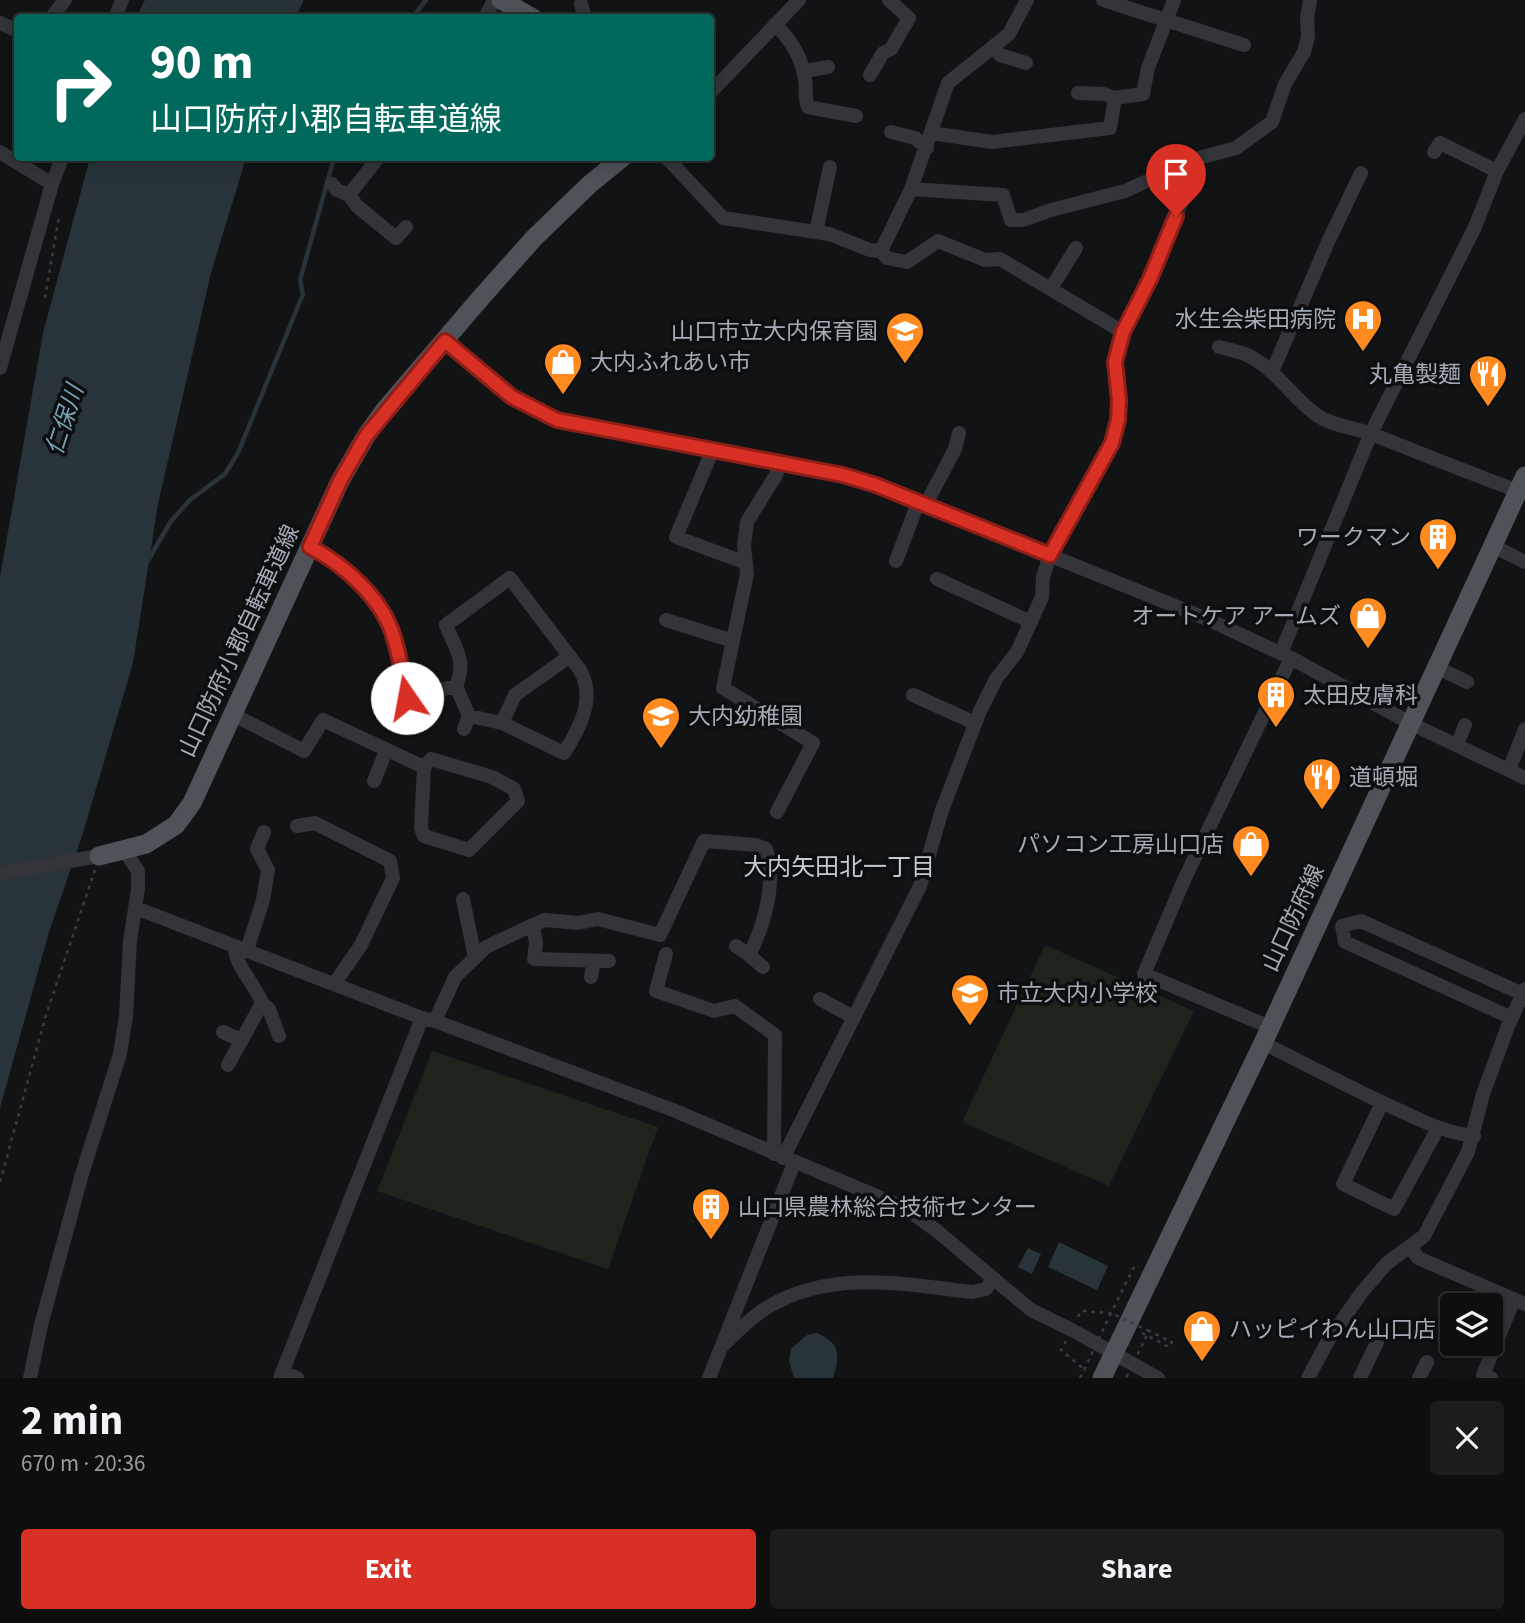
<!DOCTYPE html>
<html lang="en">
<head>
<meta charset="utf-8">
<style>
	body { margin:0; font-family:"Source Sans 3","Noto Sans JP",sans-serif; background:#1c1c1d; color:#f1f3f6; height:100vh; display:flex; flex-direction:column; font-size:26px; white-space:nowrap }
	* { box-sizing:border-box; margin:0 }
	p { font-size:23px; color:#9b9c9e }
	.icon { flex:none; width:38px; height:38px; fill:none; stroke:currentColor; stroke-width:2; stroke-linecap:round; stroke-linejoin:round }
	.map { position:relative; height:1378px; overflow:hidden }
	.drawer { display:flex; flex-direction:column; background:#0e0e0f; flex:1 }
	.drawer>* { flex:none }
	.top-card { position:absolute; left:14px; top:14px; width:700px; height:147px; border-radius:7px; box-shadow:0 4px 18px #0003,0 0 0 2px #2e2e2f; background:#00695c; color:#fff; overflow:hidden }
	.controls { position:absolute; left:1440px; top:1293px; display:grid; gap:14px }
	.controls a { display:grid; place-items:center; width:63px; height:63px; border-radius:7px; background:#0e0e0f; box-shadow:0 4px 18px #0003,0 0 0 2px #2e2e2f; font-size:35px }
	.pin { position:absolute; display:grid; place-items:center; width:60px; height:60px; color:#fff; margin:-72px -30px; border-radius:50% 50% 50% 0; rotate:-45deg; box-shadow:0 0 7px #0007 }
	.pin .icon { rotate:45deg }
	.me { position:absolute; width:77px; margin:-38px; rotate:348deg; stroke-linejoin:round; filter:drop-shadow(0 0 5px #0008) }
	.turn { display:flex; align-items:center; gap:24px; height:147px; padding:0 21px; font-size:32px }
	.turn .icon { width:91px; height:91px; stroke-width:2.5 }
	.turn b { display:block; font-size:49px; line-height:60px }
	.round { display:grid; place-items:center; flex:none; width:74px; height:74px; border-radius:7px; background:#1c1c1d }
	.overview { display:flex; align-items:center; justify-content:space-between; height:119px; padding:0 21px }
	h1 { font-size:42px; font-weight:700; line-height:52px }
	.button { display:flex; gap:14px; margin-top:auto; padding:14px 21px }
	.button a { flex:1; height:80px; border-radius:7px; background:#d93025; color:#fff; font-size:28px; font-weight:700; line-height:80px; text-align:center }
	.button a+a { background:#1c1c1d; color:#f1f3f6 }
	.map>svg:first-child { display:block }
	.green { fill:#1d241c }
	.water { fill:#283439 }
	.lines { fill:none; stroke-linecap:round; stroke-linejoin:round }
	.stream { stroke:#283439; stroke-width:4.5 }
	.path { stroke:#393d41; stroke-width:2.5; stroke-dasharray:3.5 5; stroke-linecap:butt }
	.minor { stroke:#33353a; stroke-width:14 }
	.major { stroke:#4f5359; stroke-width:19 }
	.path-bridge { stroke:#393d41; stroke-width:2.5; stroke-dasharray:3.5 5; stroke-linecap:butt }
	.route-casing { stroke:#8d1f18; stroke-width:18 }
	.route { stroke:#d93025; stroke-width:12 }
	.labels { text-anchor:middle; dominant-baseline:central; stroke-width:7; stroke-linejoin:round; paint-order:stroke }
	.poi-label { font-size:23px; fill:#a3acb6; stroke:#0d0e0f; text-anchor:start }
	.street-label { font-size:23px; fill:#a3acb6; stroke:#0d0e0f }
	.water-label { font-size:24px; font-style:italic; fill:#76a3b4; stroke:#0d0e0f }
	.neighbourhood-label { font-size:24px; fill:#c4cad2; stroke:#0d0e0f }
</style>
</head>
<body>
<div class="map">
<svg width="1525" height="1378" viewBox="0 0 1525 1378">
	<rect width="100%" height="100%" fill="#121314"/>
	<!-- green -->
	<path class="green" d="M1045,945L1194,1011L1109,1186L962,1122Z
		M432,1051L658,1127L608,1269L377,1191Z"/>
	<!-- water -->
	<path class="water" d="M145,0H304L296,17H136Z
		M90,158H246L211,273L158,504L133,663L83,833L49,932L0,1108V577L43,333Z
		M1059,1242L1108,1266L1097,1290L1048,1267Z
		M1028,1248L1041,1254L1032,1274L1018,1267Z
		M817,1333C841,1344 840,1355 833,1378H794L789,1361L791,1349L807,1335Z"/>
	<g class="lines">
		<!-- stream -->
		<path class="stream" d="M412,18L426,0
			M147,562L171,521L190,500L225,474L238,453L303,294L300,280L334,158"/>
		<!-- path -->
		<path class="path" d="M45,298L59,216
			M0,1182L46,1015L95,870
			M1078,1317L1081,1311L1111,1313L1135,1265L1138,1267
			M1142,1333L1169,1347L1172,1342L1149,1331
			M1066,1341L1061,1350L1086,1371
			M1080,1378L1084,1370"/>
		<!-- minor -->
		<path class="minor" d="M1103,0L1244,45
			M581,4L585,18
			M51,18L65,0
			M115,18L122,0
			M485,18L494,0
			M0,23L18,31
			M775,24C790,39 802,58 805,79C807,89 804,97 808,107L856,116
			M993,47L1000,55L1026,63
			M804,71L828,67
			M870,75L883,53L891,49L909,18L889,0
			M710,93L799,0
			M1078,93L1104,94L1115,98
			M891,132L915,138L927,148
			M931,133L992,142L1110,128L1115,98L1143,94L1148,68L1174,0
			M0,152L52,184
			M1434,152L1440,143L1497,171
			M378,158L349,195L357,206L396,238L406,227
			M667,158L723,218L829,234L870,250L881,251L911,189L948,83L1009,34L1027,0
			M332,184L337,190L349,195
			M911,189L1003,195L1011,220H1023L1051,210L1125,191L1195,159L1236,148L1272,122L1285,84L1304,52L1308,37L1307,18L1310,0
			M816,232L830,167
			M881,251L887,258L907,262L938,241L985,260L1000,259L1123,332
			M1051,288L1076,248
			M445,341L512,397L543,415L584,426L798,465L876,485L1207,619L1291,658L1410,723L1525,778
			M1219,347C1227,349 1237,351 1245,354C1275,367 1292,398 1318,416C1335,427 1355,427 1374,435C1422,454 1469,473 1518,491
			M0,368L52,184L62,158
			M1272,372L1328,242L1361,173
			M713,449L676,537L746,563
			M925,506L955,449L959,433
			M1493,546L1525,562
			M310,547C345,565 383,599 394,638C400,657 403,678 407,698L456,686L469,716L502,723L564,753C580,728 596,698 580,670L510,578L446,625C455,648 467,661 456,686
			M896,561L918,503
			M937,579L1031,622
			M666,620L733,641
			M1281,653L1371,433L1475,227L1497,171L1525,119
			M1436,667L1467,682
			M913,695L975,723
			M232,714L304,751L323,720L424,767L421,828L424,836L469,850L518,801L514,789L492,777L431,759L424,767
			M502,723L515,695L570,656
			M464,729L469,716
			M1457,745L1465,725
			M1509,770L1525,729
			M374,781L386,751
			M777,812L813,743L723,688L747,574L744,546L747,522L776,475L781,462
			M297,826L315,823L390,861L393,878L361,945L334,984
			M0,873L99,856
			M463,899L475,958
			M136,908L422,1018L435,1021L673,1110L907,1209L937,1231L1031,1310L1072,1330L1158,1378
			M533,925L536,943L534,959L609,961
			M736,946L749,955
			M247,950L263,900L268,870L257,849L264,832
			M666,954L656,991L714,1011L735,1006L775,1035L774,1154
			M591,977L594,961
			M820,999L853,1017
			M262,1003L269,1009L279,1036
			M1512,1018L1345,942L1342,926L1361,921L1523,994
			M435,1021L455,977L486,947L533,925L545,920L578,923L598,919L660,935L704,841L756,845L766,849C777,882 764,926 749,955L763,967
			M1270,1027L1144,974L1184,880L1291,658
			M223,1032L241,1040
			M1263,1043C1310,1066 1356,1091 1403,1112C1426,1123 1448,1133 1474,1136
			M228,1065L262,1003C255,983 234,966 235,946
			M1382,1103L1343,1184L1394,1209L1438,1128
			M783,1158L920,886L942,810L980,711L996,679L1017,652L1042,597L1043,577L1050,555L1112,443L1118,420L1119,400L1115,361L1123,332L1159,258L1193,174L1195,159
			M1411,1247L1418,1258L1525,1304
			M723,1345C737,1332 751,1317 768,1307C831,1269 904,1284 972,1292L986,1289L993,1279
			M282,1372L297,1378
			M30,1378L41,1325L82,1174L120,1054L126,1016L130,941L138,889V871L125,851
			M280,1378L422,1018
			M709,1378L794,1163
			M1308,1378L1329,1339L1362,1292L1386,1264L1424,1236L1468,1152L1483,1094L1508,1026L1525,989
			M1360,1378L1379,1338
			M1419,1378L1427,1362
			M1491,1378L1483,1375L1514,1299"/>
		<!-- major -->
		<path class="major" d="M501,0L533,18
			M99,856L146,844L176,825L192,803L340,481L366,436L384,411L478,301L534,238L590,184L622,158
			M1102,1378L1263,1043L1525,476"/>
		<!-- path-bridge -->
		<path class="path-bridge" d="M1084,1370L1111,1313L1149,1331L1126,1378"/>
	</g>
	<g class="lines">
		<defs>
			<path id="route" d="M407,698C403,678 400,657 394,638C383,599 345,565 310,547L340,481L366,436L445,341L512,397L557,420L843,475L876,485L1050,555L1112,443L1118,420L1119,400L1115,362L1123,332L1150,279L1176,216"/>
		</defs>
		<!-- route casing -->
		<use href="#route" class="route-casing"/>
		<!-- route -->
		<use href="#route" class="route"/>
	</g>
	<!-- icons -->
	<defs>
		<symbol id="hospital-pin" viewBox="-11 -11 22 30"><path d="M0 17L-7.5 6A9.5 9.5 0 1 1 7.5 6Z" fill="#ff8b20" stroke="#0d0e0f"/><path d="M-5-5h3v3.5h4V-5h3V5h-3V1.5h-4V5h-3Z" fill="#fff"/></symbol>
		<symbol id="school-pin" viewBox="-11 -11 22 30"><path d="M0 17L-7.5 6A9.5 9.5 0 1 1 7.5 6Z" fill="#ff8b20" stroke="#0d0e0f"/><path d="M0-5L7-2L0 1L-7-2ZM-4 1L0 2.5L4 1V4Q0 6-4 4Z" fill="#fff"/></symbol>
		<symbol id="shop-pin" viewBox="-11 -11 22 30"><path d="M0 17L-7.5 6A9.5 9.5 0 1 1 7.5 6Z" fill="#ff8b20" stroke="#0d0e0f"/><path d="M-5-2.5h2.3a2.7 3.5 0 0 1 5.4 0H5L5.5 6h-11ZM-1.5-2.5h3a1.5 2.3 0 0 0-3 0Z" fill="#fff"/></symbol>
		<symbol id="restaurant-pin" viewBox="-11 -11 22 30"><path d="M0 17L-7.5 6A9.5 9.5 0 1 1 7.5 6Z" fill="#ff8b20" stroke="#0d0e0f"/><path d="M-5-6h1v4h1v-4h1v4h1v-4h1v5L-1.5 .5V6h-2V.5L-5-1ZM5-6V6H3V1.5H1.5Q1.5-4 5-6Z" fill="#fff"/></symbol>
		<symbol id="building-pin" viewBox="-11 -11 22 30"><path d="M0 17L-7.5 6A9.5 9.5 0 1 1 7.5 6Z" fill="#ff8b20" stroke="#0d0e0f"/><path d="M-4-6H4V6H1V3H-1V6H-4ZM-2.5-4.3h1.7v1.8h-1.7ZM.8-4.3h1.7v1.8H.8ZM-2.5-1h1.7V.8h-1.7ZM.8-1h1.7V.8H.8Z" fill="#fff"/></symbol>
	</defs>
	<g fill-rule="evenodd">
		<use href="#hospital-pin" x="1341" y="297" width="44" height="60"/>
		<use href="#school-pin" x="883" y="309" width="44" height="60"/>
		<use href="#shop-pin" x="541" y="340" width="44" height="60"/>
		<use href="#restaurant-pin" x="1466" y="352" width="44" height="60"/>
		<use href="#building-pin" x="1416" y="515" width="44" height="60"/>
		<use href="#shop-pin" x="1346" y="594" width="44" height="60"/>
		<use href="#building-pin" x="1254" y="673" width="44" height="60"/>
		<use href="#school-pin" x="639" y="694" width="44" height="60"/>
		<use href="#restaurant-pin" x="1300" y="755" width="44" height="60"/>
		<use href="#shop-pin" x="1229" y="822" width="44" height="60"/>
		<use href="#school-pin" x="948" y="971" width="44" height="60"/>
		<use href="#building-pin" x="689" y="1185" width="44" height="60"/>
		<use href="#shop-pin" x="1180" y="1307" width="44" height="60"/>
	</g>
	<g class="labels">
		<!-- poi labels -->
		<g class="poi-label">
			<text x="1336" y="319" text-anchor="end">水生会柴田病院</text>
			<text x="878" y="331" text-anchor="end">山口市立大内保育園</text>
			<text x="590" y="362">大内ふれあい市</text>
			<text x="1461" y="374" text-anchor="end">丸亀製麺</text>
			<text x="1411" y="537" text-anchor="end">ワークマン</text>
			<text x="1341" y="616" text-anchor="end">オートケア アームズ</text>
			<text x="1303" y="695">太田皮膚科</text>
			<text x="688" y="716">大内幼稚園</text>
			<text x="1349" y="777">道頓堀</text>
			<text x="1224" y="844" text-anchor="end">パソコン工房山口店</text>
			<text x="997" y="993">市立大内小学校</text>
			<text x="738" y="1207">山口県農林総合技術センター</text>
			<text x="1229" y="1329">ハッピイわん山口店</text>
		</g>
		<!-- street labels -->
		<g class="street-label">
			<text transform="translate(239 641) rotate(-65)">山口防府小郡自転車道線</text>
			<text transform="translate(1293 918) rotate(-65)">山口防府線</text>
		</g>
		<!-- water labels -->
		<g class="water-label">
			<text transform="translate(65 420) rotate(-72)">仁保川</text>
		</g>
		<!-- neighbourhood labels -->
		<g class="neighbourhood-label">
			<text x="839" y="867">大内矢田北一丁目</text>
		</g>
	</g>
</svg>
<div class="controls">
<a><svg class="icon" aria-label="layers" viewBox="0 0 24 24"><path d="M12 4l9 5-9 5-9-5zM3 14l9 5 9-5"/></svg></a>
</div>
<div class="pin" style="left:1176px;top:216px;background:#d93025"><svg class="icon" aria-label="arrive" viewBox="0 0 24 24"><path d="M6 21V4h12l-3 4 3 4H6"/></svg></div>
<svg class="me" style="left:407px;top:698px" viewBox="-20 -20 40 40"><circle r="19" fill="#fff"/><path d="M0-13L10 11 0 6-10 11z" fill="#d93025"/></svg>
<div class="top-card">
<div class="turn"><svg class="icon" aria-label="right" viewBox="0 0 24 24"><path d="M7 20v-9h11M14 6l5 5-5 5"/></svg><div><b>90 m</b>山口防府小郡自転車道線</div></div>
</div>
</div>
<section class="drawer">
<div class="overview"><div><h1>2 min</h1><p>670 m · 20:36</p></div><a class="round"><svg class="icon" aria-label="close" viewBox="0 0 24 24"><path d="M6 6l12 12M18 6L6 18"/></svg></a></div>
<div class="button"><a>Exit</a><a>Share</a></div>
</section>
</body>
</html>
